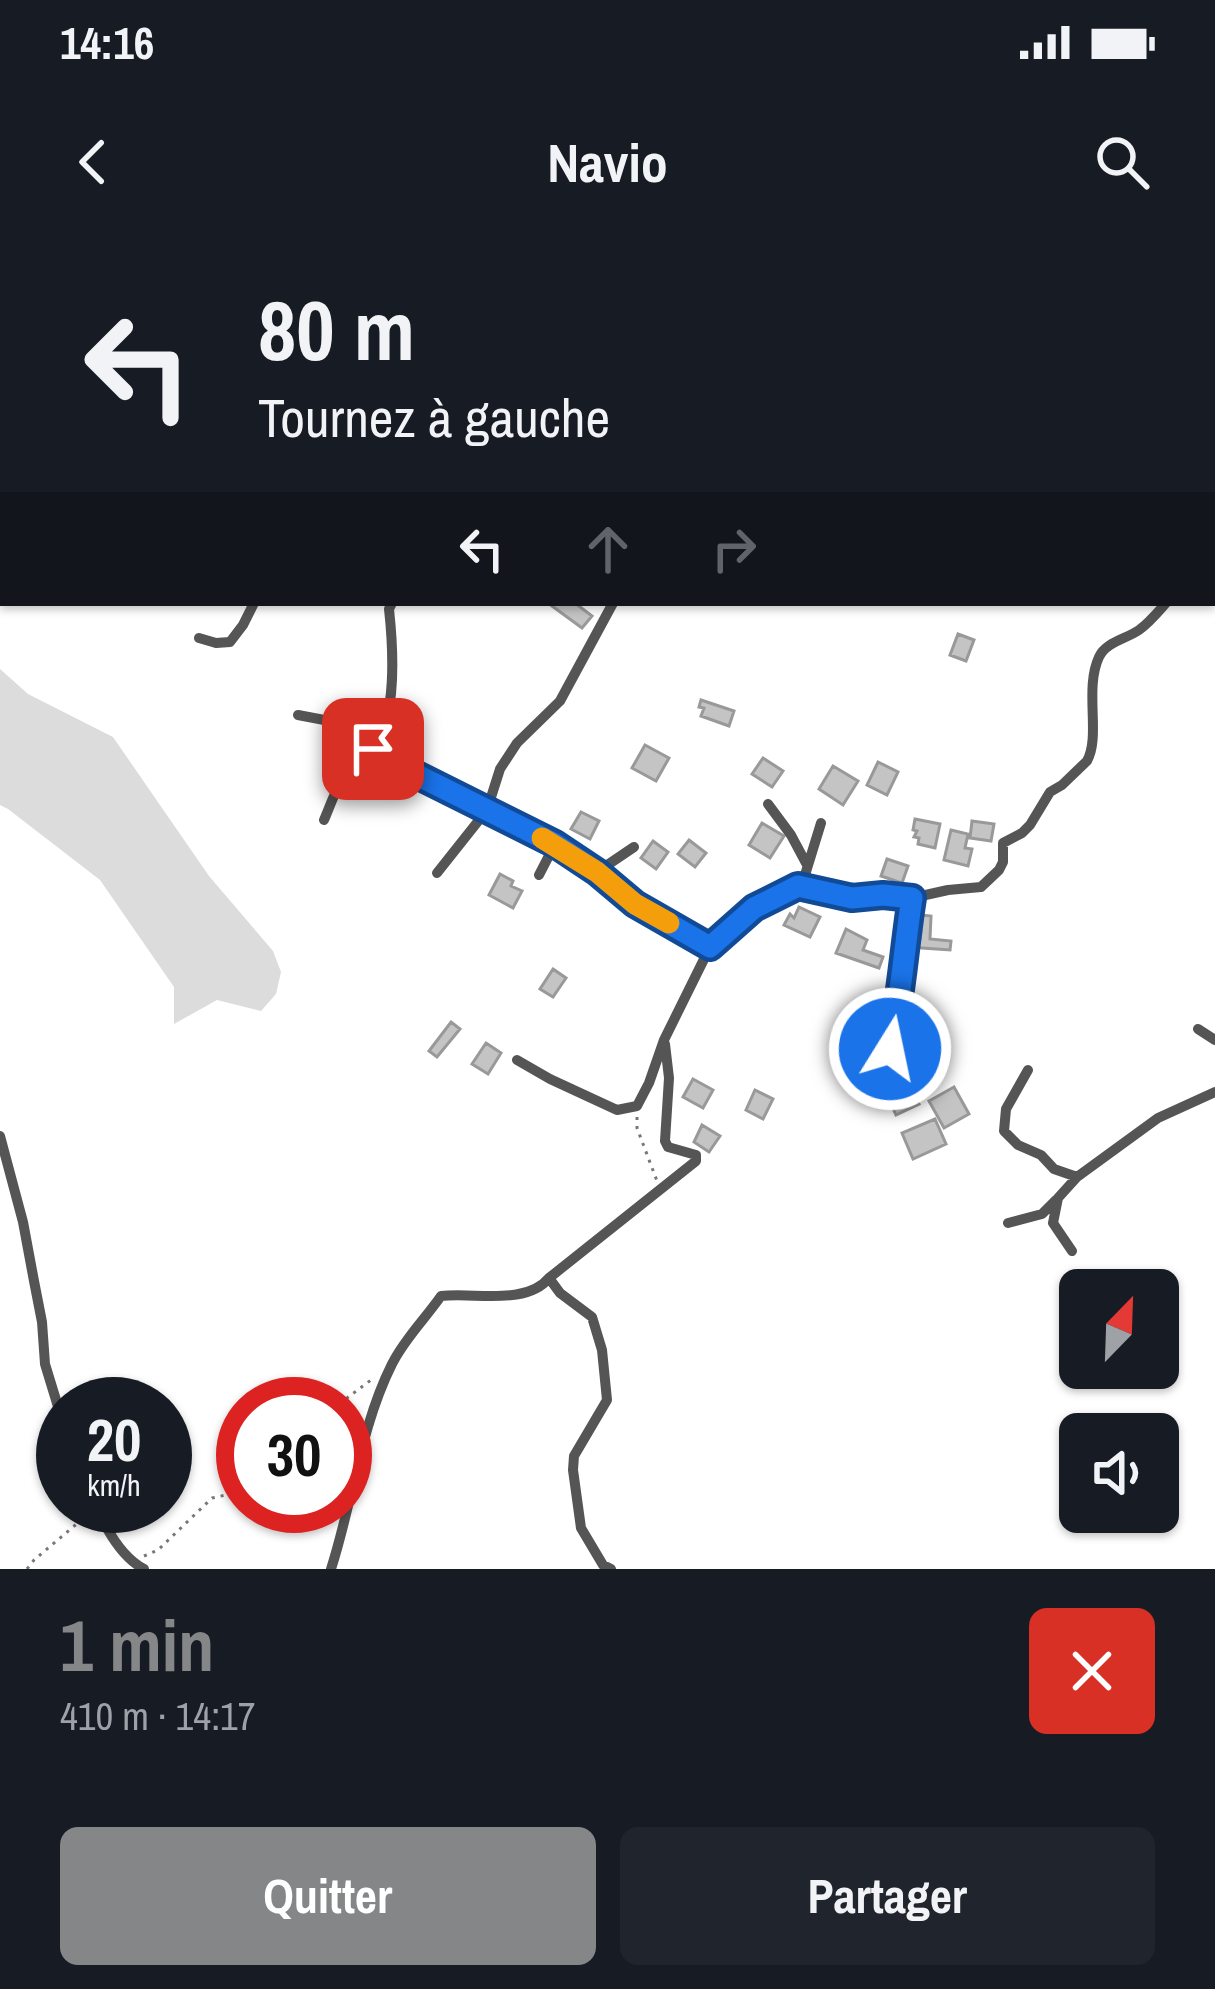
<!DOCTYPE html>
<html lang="fr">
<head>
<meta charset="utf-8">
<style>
	body { margin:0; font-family:"Archivo Narrow",sans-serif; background:#20242c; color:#f1f3f6; height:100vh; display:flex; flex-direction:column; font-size:45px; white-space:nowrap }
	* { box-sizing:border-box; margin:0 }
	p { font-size:39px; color:#9ea1a6 }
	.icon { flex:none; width:66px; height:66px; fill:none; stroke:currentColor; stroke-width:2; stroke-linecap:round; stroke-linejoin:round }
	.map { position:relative; height:1329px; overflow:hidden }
	.sheet { display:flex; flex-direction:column; background:#171b24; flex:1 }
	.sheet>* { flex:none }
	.banner { position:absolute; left:0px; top:0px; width:1215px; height:366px; box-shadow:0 3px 9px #0004; background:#171b24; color:#f1f3f6; overflow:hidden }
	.needle { width:78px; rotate:23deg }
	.controls { position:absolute; left:1059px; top:1029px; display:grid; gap:24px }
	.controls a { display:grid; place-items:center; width:120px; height:120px; border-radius:18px; background:#171b24; box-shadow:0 3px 9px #0004; font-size:60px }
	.speed { position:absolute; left:36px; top:1137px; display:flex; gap:24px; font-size:60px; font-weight:700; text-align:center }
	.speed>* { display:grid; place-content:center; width:156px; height:156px; border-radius:50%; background:#171b24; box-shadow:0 3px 9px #0004; line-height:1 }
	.speed small { font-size:30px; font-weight:400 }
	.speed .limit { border:18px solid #d22; background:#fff; color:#111 }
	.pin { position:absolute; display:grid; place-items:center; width:102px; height:102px; color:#fff; margin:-51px; border-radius:24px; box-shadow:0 6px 18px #0006 }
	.me { position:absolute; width:132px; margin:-66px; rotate:10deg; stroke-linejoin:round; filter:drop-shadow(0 0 9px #0008) }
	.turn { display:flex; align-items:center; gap:42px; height:252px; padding:0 60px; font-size:54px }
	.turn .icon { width:156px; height:156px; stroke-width:2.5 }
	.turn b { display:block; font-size:84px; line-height:102px }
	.lanes { display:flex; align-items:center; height:114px; padding:0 60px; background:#0003; justify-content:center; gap:60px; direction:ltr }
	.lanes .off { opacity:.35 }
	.round { display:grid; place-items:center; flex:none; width:126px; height:126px; border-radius:18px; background:#20242c }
	.headline { display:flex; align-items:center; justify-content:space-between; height:204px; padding:0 60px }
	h1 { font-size:72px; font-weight:700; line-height:90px; color:#858687 }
	.cta { display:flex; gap:24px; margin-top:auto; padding:24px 60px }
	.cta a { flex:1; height:138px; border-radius:18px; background:#858687; color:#fff; font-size:48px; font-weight:700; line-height:138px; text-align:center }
	.cta a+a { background:#20242c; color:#f1f3f6 }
	.status { display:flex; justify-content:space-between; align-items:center; height:84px; padding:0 60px; background:#171b24; direction:ltr }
	.status svg { height:33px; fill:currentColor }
	header { display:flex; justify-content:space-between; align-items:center; height:156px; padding:0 60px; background:#171b24; font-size:54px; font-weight:700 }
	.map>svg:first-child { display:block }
	.green { fill:#dcdcdc }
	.building { fill:#c4c4c4; stroke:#999; stroke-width:3 }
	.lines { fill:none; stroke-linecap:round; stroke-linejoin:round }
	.path { stroke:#777; stroke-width:3; stroke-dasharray:3 6; stroke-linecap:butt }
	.minor { stroke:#555; stroke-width:10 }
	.route-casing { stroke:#114b97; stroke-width:30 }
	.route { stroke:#1a73e8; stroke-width:21 }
	.slow { stroke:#f59e0b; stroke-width:21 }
</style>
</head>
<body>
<div class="status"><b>14:16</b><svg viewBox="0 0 49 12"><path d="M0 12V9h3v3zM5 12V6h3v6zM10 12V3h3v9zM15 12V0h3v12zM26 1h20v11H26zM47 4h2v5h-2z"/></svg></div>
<header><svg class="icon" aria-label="back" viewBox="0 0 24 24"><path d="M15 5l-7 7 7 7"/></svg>Navio<svg class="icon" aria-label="search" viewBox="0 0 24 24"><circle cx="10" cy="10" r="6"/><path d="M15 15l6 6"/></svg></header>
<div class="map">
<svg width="1215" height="1329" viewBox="0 0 1215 1329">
	<rect width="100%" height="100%" fill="#fff"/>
	<!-- green -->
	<path class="green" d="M0,429L28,454L113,497L209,636L273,711L281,732L276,754L261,771L217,760L174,784V747L100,640L8,569L0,565Z"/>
	<!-- building -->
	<path class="building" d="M555,363H575L592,376L582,388L552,366Z
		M958,394L974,400L966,421L950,415Z
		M701,460L734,471L729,486L701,476L704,468L699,467Z
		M645,505L669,518L656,541L632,528Z
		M763,518L783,531L772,547L752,534Z
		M878,522L898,532L887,555L867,545Z
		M833,526L858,541L843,565L819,549Z
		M581,572L599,581L590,599L571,589Z
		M915,579L940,584L935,608L918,604L919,598L914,597L917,591L913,590Z
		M972,581L994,584L991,601L970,598Z
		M762,583L784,596L770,618L749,605Z
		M951,590L968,594L965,608L972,609L968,626L944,620Z
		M689,600L706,613L695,627L678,614Z
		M653,601L668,612L656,629L641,618Z
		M887,619L908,626L902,643L881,636Z
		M500,634L513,641L511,646L522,651L513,668L489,655Z
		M799,667L820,677L810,697L784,685L790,674L794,678Z
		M912,674L931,676L930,699L951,701L950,710L908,707V698L920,699L921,691L911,690Z
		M846,689L867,700L863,710L883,717L879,728L836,713Z
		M553,729L566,738L553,757L540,749Z
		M451,782L460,789L437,817L429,811Z
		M486,803L501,813L488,834L472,824Z
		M693,839L713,850L703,868L683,857Z
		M899,841L902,846L908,843L919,864L896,875L885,851L893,852L890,845Z
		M954,847L969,874L944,888L929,861Z
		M755,850L773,859L763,879L746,870Z
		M935,879L946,904L913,919L902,893Z
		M702,885L720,896L709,912L694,902Z"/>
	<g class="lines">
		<!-- path -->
		<path class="path" d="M637,877V888L657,941
			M339,1164L371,1140
			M144,1316L158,1310L212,1258L226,1255L243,1233
			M27,1329L34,1320L86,1276"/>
		<!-- minor -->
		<path class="minor" d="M827,0L828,3
			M377,3L381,0
			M0,170H3
			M1212,260L1215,254
			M199,398L216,403L230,402L243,385L254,363
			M298,475L382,491
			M373,509L405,529L555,604L597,632L635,665L710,707
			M768,564L791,595L807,625
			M324,580C331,564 338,542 349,528C355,521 366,517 372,510C398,480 393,406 389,369L392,363
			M597,632L634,607
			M437,633L487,570L500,529L517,503L560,461L613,363
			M539,635L555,604
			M811,646L805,635L821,583
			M1198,789L1215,800
			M517,820L550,839L617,870L637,866L649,843L664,800L710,707L755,668L803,645L852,658L882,655L912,658L948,650L981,647L999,630L1003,622V603L1022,593L1030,585L1050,552L1062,545L1087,521C1101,496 1084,449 1099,417C1106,402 1126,399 1139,390C1149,383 1158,372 1166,363
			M1028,830L1006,869L1004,891L1018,905L1041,915L1054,929L1077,937
			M885,851L901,757L902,717L912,658
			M0,896L23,982L34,1041L42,1082L45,1124L63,1183
			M1008,983L1042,974L1056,960
			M1072,1011L1053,983L1058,958L1077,937L1158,878L1215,852
			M549,1038L560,1053L592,1077L602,1110L607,1160L574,1216L573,1230L581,1288L603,1325L611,1329
			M96,1266C106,1289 121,1317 144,1329
			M331,1329C353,1261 360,1188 392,1124C405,1098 425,1079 441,1056C475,1052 526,1066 549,1038L696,921V915L668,907L665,901L669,838L665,804"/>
	</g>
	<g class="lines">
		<defs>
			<path id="route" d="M373,509L405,529L555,604L597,632L635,664L710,707L754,668L798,646L852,658L883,655L912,658C904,709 901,759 890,809"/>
		</defs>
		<!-- route casing -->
		<use href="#route" class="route-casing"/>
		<!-- route -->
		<use href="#route" class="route"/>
		<!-- slow -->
		<path class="slow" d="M542,598L597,632L635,664L669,683"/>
	</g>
</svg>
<div class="controls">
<a><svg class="needle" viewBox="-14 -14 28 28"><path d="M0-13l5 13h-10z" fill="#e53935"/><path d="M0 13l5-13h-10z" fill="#9ea1a6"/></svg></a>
<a><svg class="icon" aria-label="sound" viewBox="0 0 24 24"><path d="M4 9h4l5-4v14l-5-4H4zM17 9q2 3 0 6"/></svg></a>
</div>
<div class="speed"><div>20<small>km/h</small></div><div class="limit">30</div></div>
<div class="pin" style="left:373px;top:509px;background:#d93025"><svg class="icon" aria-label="arrive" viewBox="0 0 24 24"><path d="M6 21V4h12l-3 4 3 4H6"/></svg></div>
<svg class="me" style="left:890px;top:809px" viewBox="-20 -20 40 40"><circle r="17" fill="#1a73e8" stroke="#fff" stroke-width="3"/><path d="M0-11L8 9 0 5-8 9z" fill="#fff"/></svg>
<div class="banner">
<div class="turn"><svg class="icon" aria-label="left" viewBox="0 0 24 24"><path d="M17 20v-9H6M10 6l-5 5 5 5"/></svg><div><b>80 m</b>Tournez à gauche</div></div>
<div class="lanes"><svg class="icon" aria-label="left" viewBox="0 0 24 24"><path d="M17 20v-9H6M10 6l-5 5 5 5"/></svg><svg class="icon off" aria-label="ahead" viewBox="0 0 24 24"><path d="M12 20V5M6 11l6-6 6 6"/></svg><svg class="icon off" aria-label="right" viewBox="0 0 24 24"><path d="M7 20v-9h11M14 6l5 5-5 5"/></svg></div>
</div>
</div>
<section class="sheet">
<div class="headline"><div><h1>1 min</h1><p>410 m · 14:17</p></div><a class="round" style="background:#d93025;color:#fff"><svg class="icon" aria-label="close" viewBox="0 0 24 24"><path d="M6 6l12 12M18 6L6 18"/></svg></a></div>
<div class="cta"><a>Quitter</a><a>Partager</a></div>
</section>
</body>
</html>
